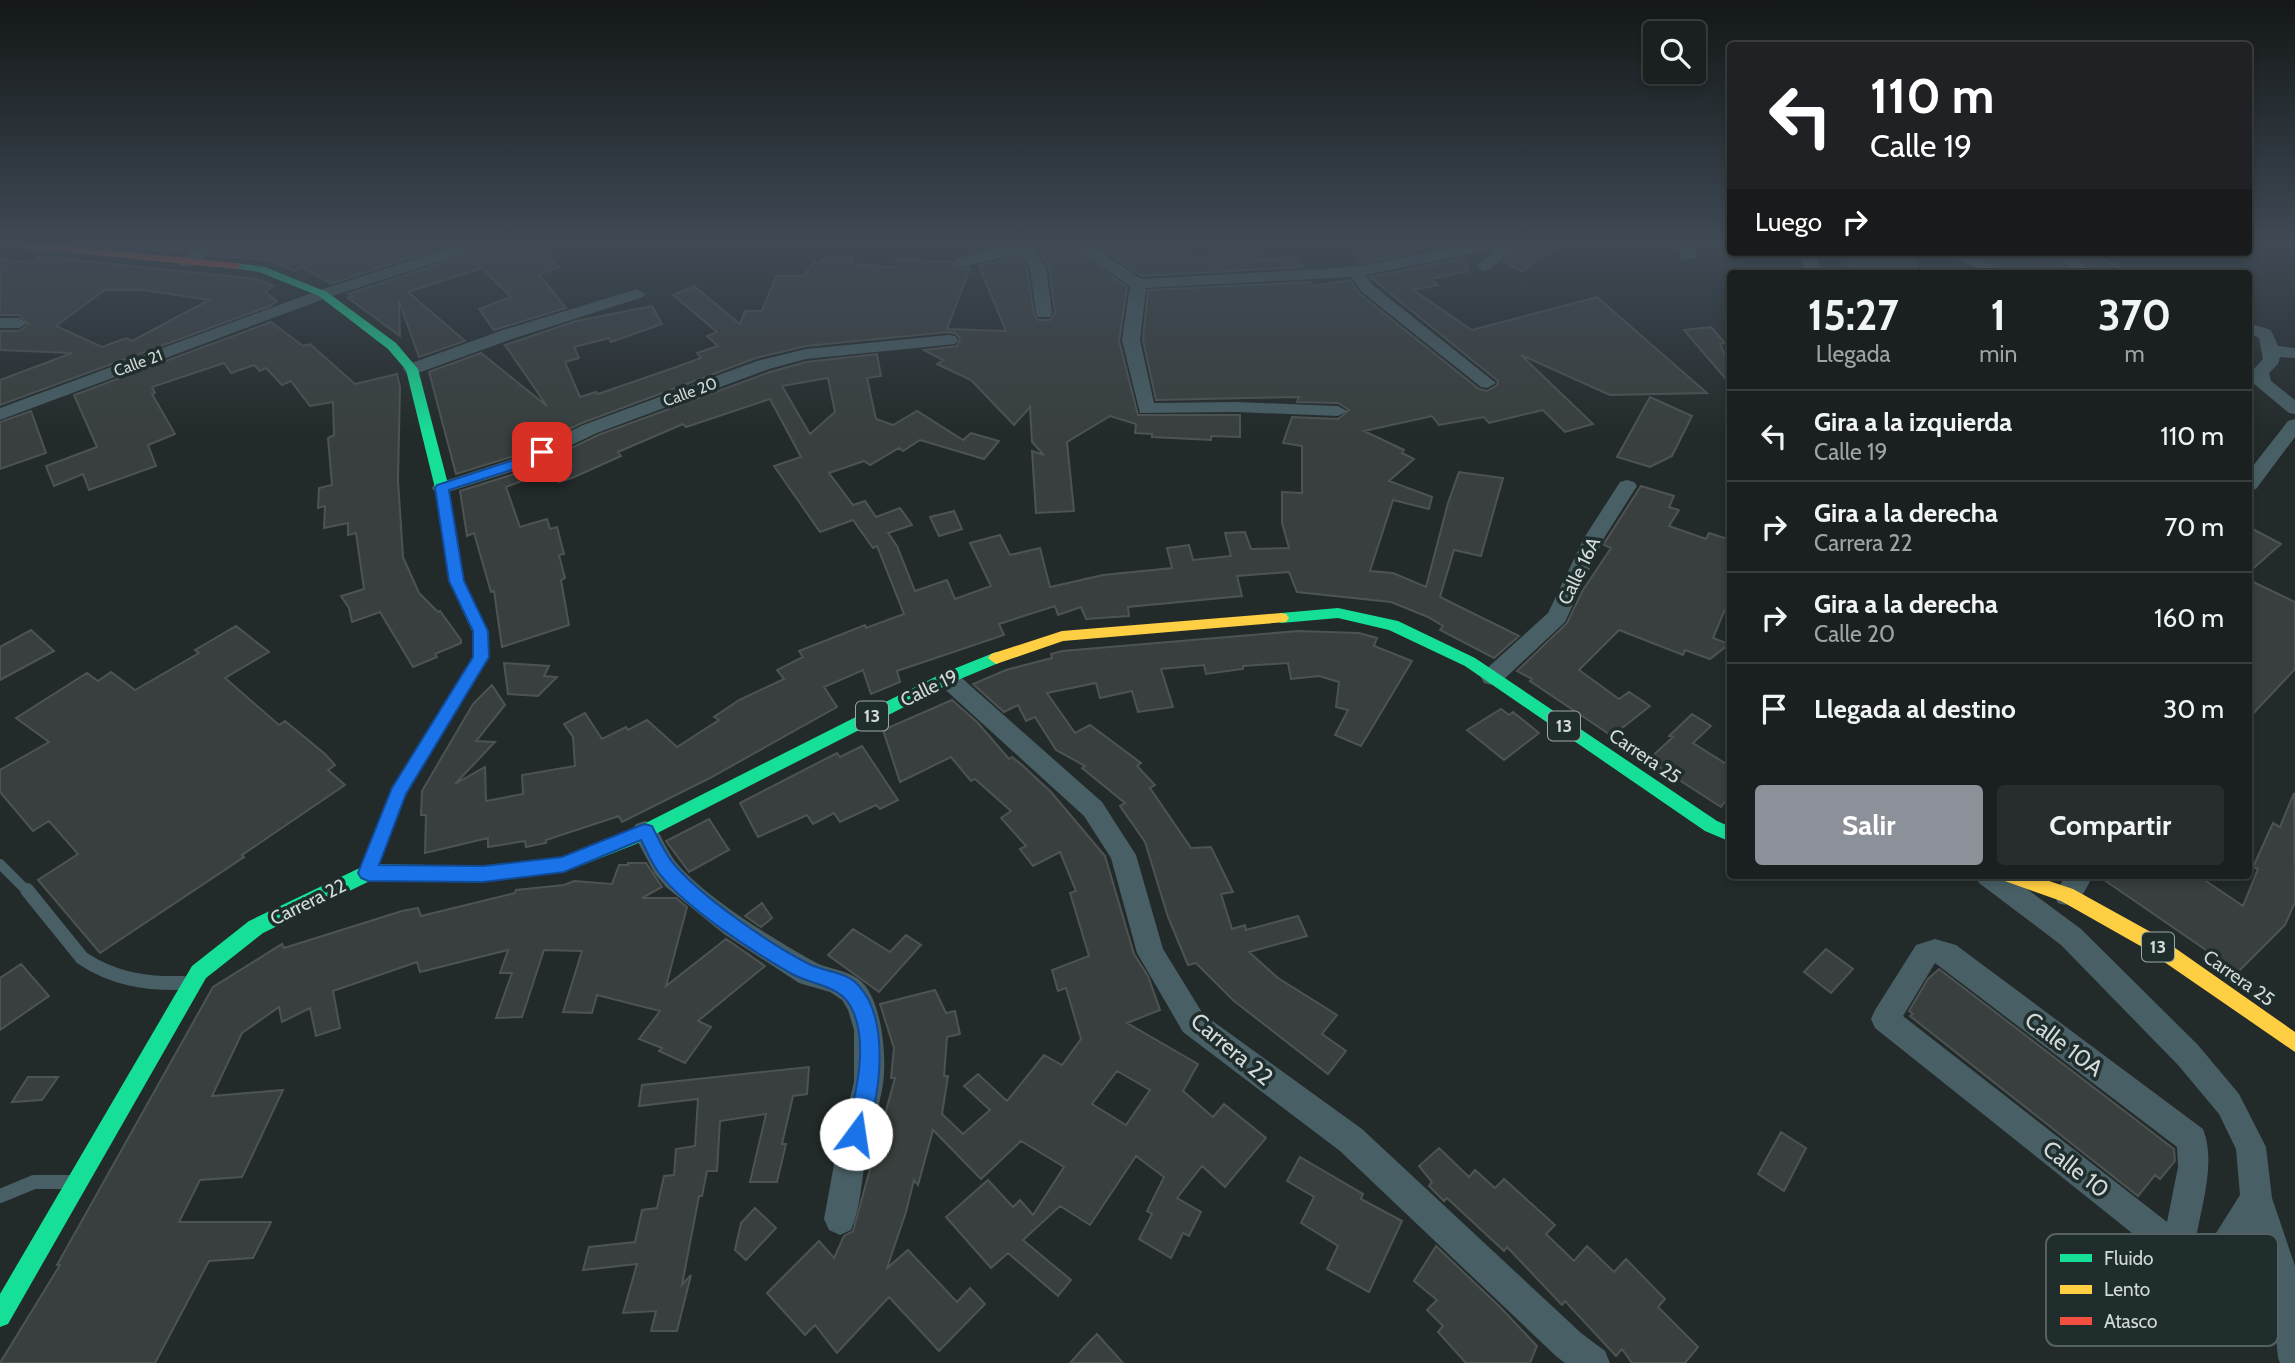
<!DOCTYPE html>
<html lang="es">
<head>
<meta charset="utf-8">
<style>
	body { margin:0; font-family:Cabin,sans-serif; background:#272d2d; color:#f1f3f6; height:100vh; display:flex; flex-direction:column; font-size:26px; white-space:nowrap }
	* { box-sizing:border-box; margin:0 }
	p { font-size:23px; color:#9fa3a5 }
	.icon { flex:none; width:38px; height:38px; fill:none; stroke:currentColor; stroke-width:2; stroke-linecap:round; stroke-linejoin:round }
	.map { position:relative; flex:1; overflow:hidden }
	.sheet { position:absolute; left:1727px; top:270px; width:525px; height:609px; display:flex; flex-direction:column; background:#1a2020; border-radius:7px; box-shadow:0 4px 10px #0003,0 0 0 2px #383e3e }
	.sheet>* { flex:none }
	.banner { position:absolute; left:1727px; top:42px; width:525px; height:214px; border-radius:7px; box-shadow:0 4px 10px #0003,0 0 0 2px #383e3e; background:#202124; color:#fff; overflow:hidden }
	.fabs { position:absolute; left:1643px; top:21px; display:grid; gap:14px }
	.fabs a { display:grid; place-items:center; width:63px; height:63px; border-radius:7px; background:#1a2020; box-shadow:0 4px 10px #0003,0 0 0 2px #383e3e; font-size:35px }
	.pin { position:absolute; display:grid; place-items:center; width:60px; height:60px; color:#fff; margin:-30px; border-radius:14px; box-shadow:0 4px 10px #0006 }
	.me { position:absolute; width:77px; margin:-38px; rotate:14deg; stroke-linejoin:round; filter:drop-shadow(0 0 5px #0008) }
	.turn { display:flex; align-items:center; gap:24px; height:147px; padding:0 28px; font-size:32px }
	.turn .icon { width:91px; height:91px; stroke-width:2.5 }
	.turn b { display:block; font-size:49px; line-height:60px }
	.then { display:flex; align-items:center; height:66px; padding:0 28px; background:#0003; gap:14px; font-size:26px }
	.eta { display:flex; justify-content:space-evenly; align-items:center; height:119px; text-align:center }
	.eta b { font-size:42px; font-weight:800; line-height:49px }
	.button { display:flex; gap:14px; margin-top:auto; padding:14px 28px }
	.button a { flex:1; height:80px; border-radius:7px; background:#8c9099; color:#fff; font-size:28px; font-weight:800; line-height:80px; text-align:center }
	.button a+a { background:#272d2d; color:#f1f3f6 }
	ul { padding:0; list-style:none }
	li { display:flex; align-items:center; gap:21px; height:91px; padding:0 28px; border-top:2px solid #383e3e }
	li div { flex:1 }
	li b { display:block; font-size:26px }
	li em { font-style:normal }
	.map>svg:first-child { display:block }
	.building { fill:#393f3e; stroke:#4d5352; stroke-width:2; fill-rule:evenodd }
	.lines { fill:none; stroke-linecap:round; stroke-linejoin:round }
	.lane-far1 { stroke:#485f65; stroke-width:10 }
	.lane { stroke:#485f65; stroke-width:14 }
	.street { fill:#485f65; fill-rule:evenodd }
	.fast { fill:#16e098; fill-rule:evenodd }
	.slow { fill:#ffcf43; fill-rule:evenodd }
	.jam { fill:#f24e42; fill-rule:evenodd }
	.route { fill:#1a73e8; stroke:#114b97; stroke-width:2 }
	.labels { text-anchor:middle; dominant-baseline:central; stroke-width:7; stroke-linejoin:round; paint-order:stroke }
	.far-street-label { font-size:16px; fill:#d2dada; stroke:#202d2d }
	.shield { fill:#202d2d; stroke:#9da6a6; stroke-width:2 }
	.shield-label { font-size:18px; font-weight:bold; fill:#d2dada }
	.street-label { font-size:19px; fill:#d2dada; stroke:#202d2d }
	.near-street-label { font-size:23px; fill:#d2dada; stroke:#202d2d }
	.key { fill:#202d2d; stroke:#556161; stroke-width:2 }
	.key-label { font-size:19px; fill:#d2dada }
</style>
</head>
<body>
<div class="map">
<svg width="2295" height="1363" viewBox="0 0 2295 1363">
	<rect width="100%" height="100%" fill="#232a2a"/>
	<!-- building -->
	<path class="building" d="M126,245H198L187,252Z
		M225,245H449L331,284L302,267L295,271L270,261L212,255Z
		M486,245H536L559,267L539,274L566,308L494,330L479,309L511,297L482,268L408,292L465,341L419,357L399,301L400,336L348,298L352,296L348,294L483,250Z
		M1044,245H1068L1127,287L1119,341L1138,415H1240V437L1211,436V440L1152,437V434L1135,433L1136,424L1110,416L1067,442L1074,511L1036,513L1032,451L1044,455L1032,442L1030,407L1014,425L971,380L937,364L943,360L924,350L957,346L960,338L955,333L949,332L806,346L756,358L582,423L511,457L456,474L429,372L481,353L547,406L505,345L576,321L652,306L662,324L611,342L609,338L574,347L579,358L565,362L580,397L596,392L598,394L679,366L701,358L697,353L718,346L707,336L717,332L673,295L694,286L740,324L745,311H762L776,276H804L813,263H821L823,258H852L853,264L893,267L898,259L951,262L961,269L970,268L947,329L1006,331L979,266L1020,256L1027,268L1034,314L1038,320H1050L1055,313L1049,267L1038,250Z
		M1095,245H1177L1195,257L1222,256L1220,245H1257L1255,260L1298,258L1303,267L1142,276Z
		M1353,245H1410L1411,253L1359,264Z
		M1521,245H1559L1523,271L1502,262Z
		M1850,252H1913L1917,273H1847Z
		M1972,252H2045L2073,273H1995L2000,269L1999,266Z
		M2071,252H2101V258L2129,273H2099Z
		M37,256L255,279L274,286L265,292L277,301L270,306L0,405V380L72,353L0,350V331H19L29,324L19,315H0V259L36,263ZM105,290H144L209,300L132,341L126,338L102,347L56,326Z
		M1466,258L1468,271L1431,279L1438,285L1413,290L1472,330L1597,297L1707,393L1610,395L1521,355L1593,424L1565,432L1543,410L1489,423L1484,417L1439,425L1432,416L1364,431L1404,450L1402,453L1414,459L1389,481L1432,497L1429,509L1393,500L1370,571L1393,573L1426,587L1448,503L1459,472L1503,478L1481,556L1454,550L1440,597L1519,636L1494,658L1440,630L1443,626L1428,617L1391,602L1297,592L1289,572L1237,576L1242,596L1128,607L1129,616L1086,619L1081,607L1058,615L1055,606L999,624L1004,635L897,671L900,682L871,694L863,670L824,687L837,707L710,778L622,822L619,816L546,840V843L526,847L525,841L488,847V838L425,853L426,815H421L422,791L473,704L492,685L505,705L476,741L495,742L455,784L485,767L486,801L523,794L522,775L575,766L573,737L564,724L585,713L602,739L626,727L628,730L647,720L677,747L719,720L714,717L739,700L784,679L777,670L803,657L799,651L865,625L866,628L904,614L877,546L873,548L853,520L820,532L774,466L801,457L770,399L686,427L683,424L618,452L621,456L572,478L559,482L553,476L544,481L538,475L506,487L520,527L547,519L550,529L557,527L564,554L559,555L565,578L561,580L569,625L502,647L494,591L491,592L474,533L467,536L460,491L527,470L598,435L770,372L806,362L877,354L881,376L867,378L876,419L893,425L917,411L963,440L971,433L999,441L984,459L920,440L903,451L899,448L870,465L864,461L829,473L853,505L865,501L876,517L900,508L912,525L888,533L897,546L915,591L947,580L955,599L991,586L970,543L1000,535L1010,555L1040,548L1050,587L1103,575L1172,568L1167,548L1189,545L1193,560L1231,556L1225,533L1245,532L1251,549L1289,548L1282,523V492L1302,493V446L1283,443L1292,417L1338,419L1349,410L1338,403L1297,402L1299,397L1156,400L1143,340L1148,290L1310,282L1312,286L1350,280L1360,294L1479,389L1487,391L1497,385L1498,381L1370,277ZM828,378L835,412L810,434L782,386Z
		M271,322L303,346L310,344L355,384L397,374L400,387L398,480L403,557L419,593L438,612L440,611L461,640V643L435,654L437,657L413,667L380,612L352,622L349,608L341,596L364,589L356,533L348,535V523L324,528L325,506L318,508L319,488L332,485L328,438L334,435L333,402L310,406L291,381L282,385L266,368L260,371L254,365L231,373L224,363L152,387L155,393L152,394L175,434L148,445L156,466L89,490L83,474L54,486L46,466L97,447L74,395Z
		M1711,327L1725,343L1720,344L1731,367V385L1684,330Z
		M1650,397L1692,416L1672,456L1650,467L1617,457Z
		M31,411L46,453L0,469V422Z
		M1641,486L1674,496L1669,507L1679,510L1669,526L1706,539L1709,533L1731,540V595L1713,638L1729,644L1710,659L1685,650L1683,655L1619,630L1579,670L1619,699L1629,692L1650,706L1612,736L1530,681L1532,679L1517,671L1567,623L1583,590L1611,548L1604,545L1605,542Z
		M954,511L962,529L939,536L930,517Z
		M2249,527L2281,544L2249,572Z
		M2249,580L2295,602V669L2249,718Z
		M236,626L269,652L225,678L279,725L285,721L325,754L335,765L328,770L345,785L242,855L244,857L100,953L38,880L78,854L49,821L33,831L0,792V770L49,742L16,718L87,673L98,681L111,672L135,690L199,653L195,650Z
		M31,630L54,651L0,680V647Z
		M1298,631L1359,633L1377,638L1374,646L1412,661L1361,746L1335,735L1348,710L1336,707L1339,682L1319,676L1291,679L1288,663L1243,666V669L1206,674L1204,665L1161,669L1173,707L1138,712L1132,691L1100,698L1096,683L1047,693L1075,733L1090,725L1141,763L1137,766L1155,785L1150,788L1191,848L1211,847L1233,892L1221,894L1232,929L1245,925L1246,930L1298,916L1307,936L1249,952L1278,978L1337,1015L1322,1034L1346,1051L1328,1074L1234,1001L1196,963L1188,965L1168,917L1145,842L1120,806L1125,803L1082,768L1085,766L1056,750L1035,717L1026,721L1018,705L1004,712L973,684L1006,670L1052,658L1051,654L1062,651Z
		M504,663L549,666L544,676L557,677L538,696L508,694Z
		M952,700L978,723L1009,759L1012,757L1021,764L1051,792L1105,856L1134,954L1148,976L1160,1010L1127,1023L1198,1064L1183,1091L1213,1117L1224,1104L1266,1138L1225,1187L1202,1166L1177,1198L1201,1212L1189,1236L1183,1233L1171,1258L1139,1239L1152,1214L1147,1211L1164,1177L1136,1156L1090,1225L1060,1206L1023,1240L1071,1280L1058,1296L1008,1253L991,1268L946,1217L988,1180L1013,1207L1020,1200L1033,1215L1064,1167L1021,1141L981,1179L933,1130L918,1185L914,1180L906,1212L887,1268L908,1250L957,1302L970,1288L985,1304L939,1351L889,1297L837,1353L815,1325L805,1335L767,1293L819,1241L834,1258L844,1236L853,1231L895,1078H891L894,1048L880,1004L935,990L946,1013L955,1011L960,1034L947,1037L944,1076H948L942,1114L963,1134L990,1110L964,1086L978,1074L1007,1101L1044,1055L1062,1065L1081,1039L1066,988L1058,991L1052,970L1089,956L1070,893L1076,891L1060,852L1033,866L1020,849L1026,846L1001,818L1011,811L975,779L971,781L951,757L900,782L883,730ZM1117,1071L1150,1090L1126,1125L1092,1104Z
		M1501,709L1509,715L1513,712L1539,733L1504,760L1467,730Z
		M1692,714L1711,726L1693,743L1731,767V794L1721,807L1648,760L1673,737L1669,736Z
		M862,746L898,800L880,809L876,805L840,822L834,813L813,824L807,815L758,837L740,803L837,753L840,757Z
		M2294,793L2295,902L2285,925L2238,972L2097,875H2197L2243,906L2258,869L2253,867L2273,823L2280,827Z
		M709,819L729,850L689,872L666,841Z
		M628,863H646L662,887L642,898H676L687,907L666,986L726,939L765,966L698,1021L711,1027L685,1063L659,1051L662,1048L639,1039L660,1011L597,995L592,1013L563,1012L582,951L544,950L522,1017L496,1018L512,973H500L508,950L420,972L417,962L333,991L340,1028L316,1036L310,1008L282,1022L279,1007L242,1033L212,1096L283,1090L242,1177L200,1180L179,1222H271L253,1258L209,1261L155,1363H0L60,1265H57L213,987L282,944L284,948L402,911L418,908L421,916L515,893L516,890L564,885L574,881L612,884L619,865H628Z
		M762,903L772,918L761,927L745,916Z
		M853,929L890,952L906,935L921,945L879,992L828,955Z
		M1826,949L1853,969L1831,993L1804,972Z
		M21,964L49,996L0,1030V978Z
		M1939,969L2174,1149L2175,1161L2160,1179L2155,1175L2138,1196L1910,1016L1913,1014L1909,1011L1928,979Z
		M809,1067L807,1094L793,1096L782,1144H786L777,1182H750L766,1114L720,1121L717,1171H707L702,1196H699L682,1285L691,1275L677,1331H651L656,1311L623,1313L637,1264L583,1270L589,1247L635,1242L642,1210L657,1208L664,1176L674,1175L676,1149L695,1146L698,1099L639,1106L642,1085Z
		M28,1077H58L42,1100L12,1102Z
		M1781,1132L1806,1148L1784,1191L1758,1174Z
		M1439,1148L1469,1177L1475,1170L1495,1188L1504,1179L1555,1225L1546,1234L1574,1261L1587,1246L1614,1272L1626,1259L1665,1299L1658,1307L1698,1347L1685,1363H1632L1622,1349L1616,1356L1565,1301L1562,1305L1507,1247L1504,1251L1447,1198L1444,1201L1429,1186L1432,1182L1419,1166Z
		M1300,1157L1363,1194L1361,1199L1402,1221L1369,1292L1327,1269L1338,1246L1301,1223L1314,1197L1287,1181Z
		M755,1208L776,1228L746,1260L735,1250L741,1223Z
		M1436,1246L1500,1307L1537,1346L1530,1363H1466L1438,1332L1443,1326L1427,1310L1437,1300L1414,1281Z
		M1097,1334L1123,1363H1070L1087,1344Z"/>
	<g class="lines">
		<!-- lane-far1 -->
		<path class="lane-far1" d="M0,864L28,892"/>
		<!-- lane -->
		<path class="lane" d="M27,890L82,958C113,979 146,984 183,983
			M0,1196L34,1182H68"/>
		<!-- street -->
		<path class="street" d="M203,245H222L192,266H180L178,263L180,260Z
			M459,245H484L482,248L329,297L0,420V408L317,291Z
			M1012,245H1041L1034,249L1046,267L1052,313L1050,317H1038L1036,313L1030,267L1021,253L962,267L954,262L956,259Z
			M1071,245H1090L1141,279L1355,267L1466,245H1518L1490,269L1484,271L1476,266L1496,249L1365,275L1374,286L1496,383L1487,388L1481,387L1362,292L1351,277L1146,288L1140,340L1154,403L1236,402L1338,406L1347,411L1338,416L1236,412L1140,413L1122,340L1130,286Z
			M1677,245H1693L1696,256L1694,259H1682Z
			M1799,252H1815L1820,268L1818,273H1802L1804,268Z
			M1930,252H1966L1998,268L1990,273L1954,258L1932,255Z
			M2048,252H2067L2096,273H2077Z
			M637,289L645,294L643,297L515,338L418,373H406L403,369L406,365L503,330Z
			M0,318H19L27,323L19,328H0Z
			M2249,323L2271,330L2278,346L2295,348V358L2280,357L2278,364L2269,373L2271,381L2295,400V414L2289,413L2253,383L2251,372L2263,359L2259,338L2249,333Z
			M949,335L955,336L958,340L955,344L806,359L769,369L597,433L526,467L442,494L435,492L432,488L435,484L512,459L583,425L757,361L806,349Z
			M2295,419V437L2256,489L2249,491V471L2288,421Z
			M1627,480L1634,482L1637,486L1604,538L1565,622L1500,683L1492,685L1484,683L1481,677L1484,671L1548,613L1584,538L1620,482Z
			M947,670L955,672L1102,802L1136,855L1163,949L1203,1014L1362,1129L1581,1333L1605,1351L1610,1363H1565L1557,1357L1340,1151L1183,1032L1137,953L1111,858L1084,816L939,684L936,678L939,672Z
			M645,821L654,824C661,836 667,850 675,861C704,897 772,938 813,961C828,970 848,969 862,982C882,1002 887,1057 883,1084C879,1109 871,1133 866,1157C861,1181 861,1207 851,1230L840,1235L829,1230L824,1219L835,1159L854,1082V1030L848,1010L842,1000L830,992L799,983L724,934L666,887L655,874L632,831L636,824Z
			M1975,875H2008L2081,929L2198,1045L2239,1094L2266,1147L2272,1198L2295,1266V1363H2280L2278,1358L2271,1290L2252,1233L2229,1270L2218,1275L2167,1261L1875,1028L1871,1019L1875,1010L1916,945L1935,939L1956,945L2203,1129C2216,1162 2202,1204 2196,1238L2211,1241L2240,1195L2236,1149L2219,1114L2178,1065L2061,945L1979,883ZM1935,963L2177,1147L2178,1167L2167,1222L1903,1016Z
			M2066,875H2093C2085,891 2078,910 2058,903L2054,895Z"/>
		<!-- fast -->
		<path class="fast" d="M236,263L265,267L327,292L396,343L418,369L449,488L463,581L488,631L485,642H475L472,631L449,581L435,488L406,370L388,349L319,296L259,272L232,268L230,266Z
			M1338,608L1398,621L1475,658L1717,821L1731,827V842L1705,831L1465,666L1389,630L1338,618L1281,623L1273,618L1281,613Z
			M996,652L1001,654L1004,658L1001,662L953,682L636,844L570,870L483,882L372,880L263,933L206,978L8,1324L0,1327V1294L192,966L249,921L368,864L483,866L563,858L624,834L941,674Z"/>
		<!-- slow -->
		<path class="slow" d="M1281,613L1286,614L1289,618L1286,622L1063,641L996,664L988,658L991,654L1062,631Z
			M480,633L488,638L489,658L406,794L374,877L368,880L362,877L359,872L392,787L473,658L472,638Z
			M1999,875H2031L2073,889L2158,936L2295,1032V1052L2144,948L2061,901L2002,880Z"/>
		<!-- jam -->
		<path class="jam" d="M19,245H60L236,263L242,266L236,269L24,248Z"/>
	</g>
	<!-- sky -->
	<linearGradient id="sky" x2="0" y2="1"><stop stop-color="#131717"/><stop offset="0.56" stop-color="#3f4a55"/><stop offset="1" stop-color="#3f4a55" stop-opacity="0"/></linearGradient>
	<rect width="2295" height="436" fill="url(#sky)"/>
	<!-- route -->
	<path class="route" d="M542,448L549,452L547,455L523,466L449,490L464,581L488,631L489,657L406,794L379,865L483,866L562,857L639,826L645,824L652,826C658,838 664,852 673,863C701,897 771,945 811,965C827,972 847,972 859,986C891,1021 880,1101 864,1141L856,1144L849,1141L846,1134C855,1097 870,1043 851,1007C840,985 812,985 792,974C752,951 687,909 659,873C652,864 647,851 641,840L564,872L483,882L368,881L361,878L358,873L392,788L473,657V631L449,581L435,488L437,485L514,460Z"/>
	<g class="labels">
		<!-- far-street labels -->
		<g class="far-street-label">
			<text transform="translate(138 363) rotate(-20)">Calle 21</text>
			<text transform="translate(690 392) rotate(-20)">Calle 20</text>
		</g>
		<!-- shield labels -->
		<g class="shield">
			<rect x="856" y="701.5" width="32" height="29" rx="5"/>
			<rect x="1548" y="711.5" width="32" height="29" rx="5"/>
			<rect x="2142" y="932.5" width="32" height="29" rx="5"/>
		</g>
		<g class="shield-label">
			<text x="872" y="716">13</text>
			<text x="1564" y="726">13</text>
			<text x="2158" y="947">13</text>
		</g>
		<!-- street labels -->
		<g class="street-label">
			<text transform="translate(1579 571) rotate(-64)">Calle 16A</text>
			<text transform="translate(929 688) rotate(-26)">Calle 19</text>
			<text transform="translate(1645 756) rotate(34)">Carrera 25</text>
			<text transform="translate(308 902) rotate(-26)">Carrera 22</text>
			<text transform="translate(2239 978) rotate(35)">Carrera 25</text>
		</g>
		<!-- near-street labels -->
		<g class="near-street-label">
			<text transform="translate(2064 1044) rotate(37)">Calle 10A</text>
			<text transform="translate(1232 1049) rotate(40)">Carrera 22</text>
			<text transform="translate(2076 1169) rotate(38)">Calle 10</text>
		</g>
	</g>
	<!-- legend -->
	<rect x="2046" y="1234" width="232" height="112" rx="10" class="key"/>
	<rect x="2060" y="1254" width="32" height="8" fill="#16e098"/>
	<rect x="2060" y="1285" width="32" height="9" fill="#ffcf43"/>
	<rect x="2060" y="1317" width="32" height="8" fill="#f24e42"/>
	<g class="key-label">
		<text x="2104" y="1265">Fluido</text>
		<text x="2104" y="1296">Lento</text>
		<text x="2104" y="1328">Atasco</text>
	</g>
</svg>
<div class="fabs">
<a><svg class="icon" aria-label="search" viewBox="0 0 24 24"><circle cx="10" cy="10" r="6"/><path d="M15 15l6 6"/></svg></a>
</div>
<div class="pin" style="left:542px;top:452px;background:#d93025"><svg class="icon" aria-label="arrive" viewBox="0 0 24 24"><path d="M6 21V4h12l-3 4 3 4H6"/></svg></div>
<svg class="me" style="left:856px;top:1134px" viewBox="-20 -20 40 40"><circle r="19" fill="#fff"/><path d="M0-13L10 11 0 6-10 11z" fill="#1a73e8"/></svg>
<div class="banner">
<div class="turn"><svg class="icon" aria-label="left" viewBox="0 0 24 24"><path d="M17 20v-9H6M10 6l-5 5 5 5"/></svg><div><b>110 m</b>Calle 19</div></div>
<div class="then">Luego<svg class="icon" aria-label="right" viewBox="0 0 24 24"><path d="M7 20v-9h11M14 6l5 5-5 5"/></svg></div>
</div>
<section class="sheet">
<div class="eta">
<div><b>15:27</b><p>Llegada</p></div>
<div><b>1</b><p>min</p></div>
<div><b>370</b><p>m</p></div>
</div>
<ul>
<li><svg class="icon" aria-label="left" viewBox="0 0 24 24"><path d="M17 20v-9H6M10 6l-5 5 5 5"/></svg><div><b>Gira a la izquierda</b><p>Calle 19</p></div><em>110 m</em></li>
<li><svg class="icon" aria-label="right" viewBox="0 0 24 24"><path d="M7 20v-9h11M14 6l5 5-5 5"/></svg><div><b>Gira a la derecha</b><p>Carrera 22</p></div><em>70 m</em></li>
<li><svg class="icon" aria-label="right" viewBox="0 0 24 24"><path d="M7 20v-9h11M14 6l5 5-5 5"/></svg><div><b>Gira a la derecha</b><p>Calle 20</p></div><em>160 m</em></li>
<li><svg class="icon" aria-label="arrive" viewBox="0 0 24 24"><path d="M6 21V4h12l-3 4 3 4H6"/></svg><div><b>Llegada al destino</b></div><em>30 m</em></li>
</ul>
<div class="button"><a>Salir</a><a>Compartir</a></div>
</section>
</div>
</body>
</html>
